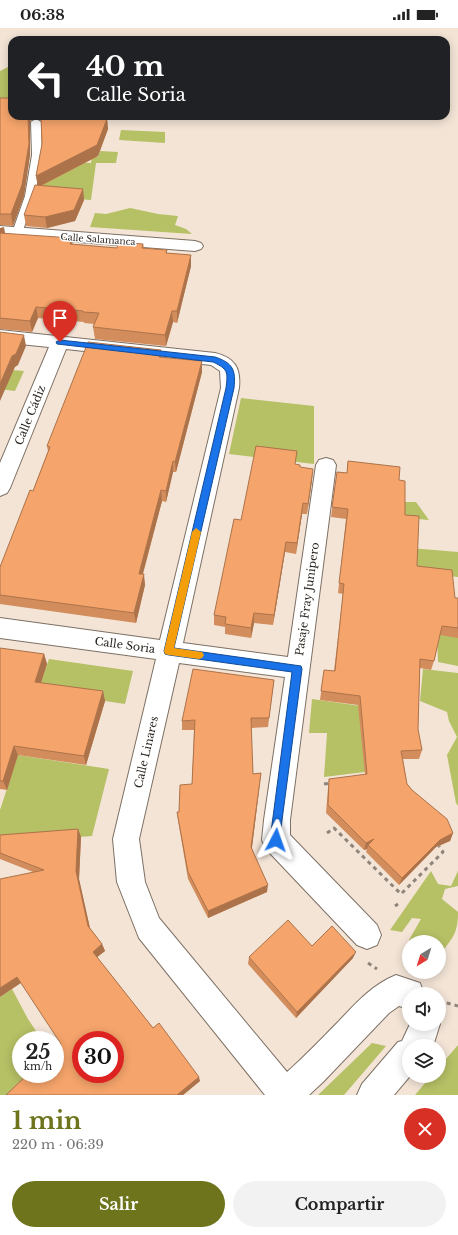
<!DOCTYPE html>
<html lang="es">
<head>
<meta charset="utf-8">
<style>
	body { margin:0; font-family:"Libre Baskerville",serif; background:#f2f2f2; color:#222; height:100vh; display:flex; flex-direction:column; font-size:15px; white-space:nowrap }
	* { box-sizing:border-box; margin:0 }
	p { font-size:13px; color:#767676 }
	.icon { flex:none; width:22px; height:22px; fill:none; stroke:currentColor; stroke-width:2; stroke-linecap:round; stroke-linejoin:round }
	.map { position:relative; height:1067px; overflow:hidden }
	.details { display:flex; flex-direction:column; background:#fff; flex:1 }
	.details>* { flex:none }
	.hud { position:absolute; left:8px; top:8px; width:442px; height:84px; border-radius:12px; box-shadow:0 2px 10px #0003; background:#202124; color:#fff; overflow:hidden }
	.needle { width:26px; rotate:218deg }
	.tools { position:absolute; left:402px; top:907px; display:grid; gap:8px }
	.tools a { display:grid; place-items:center; width:44px; height:44px; border-radius:50%; background:#fff; box-shadow:0 2px 10px #0003; font-size:20px }
	.speed { position:absolute; left:12px; top:1003px; display:flex; gap:8px; font-size:20px; font-weight:700; text-align:center }
	.speed>* { display:grid; place-content:center; width:52px; height:52px; border-radius:50%; background:#fff; box-shadow:0 2px 10px #0003; line-height:1 }
	.speed small { font-size:10px; font-weight:400 }
	.speed .limit { border:6px solid #d22; background:#fff; color:#111 }
	.pin { position:absolute; display:grid; place-items:center; width:34px; height:34px; color:#fff; margin:-41px -17px; border-radius:50% 50% 50% 0; rotate:-45deg; box-shadow:0 0 4px #0007 }
	.pin .icon { rotate:45deg }
	.me { position:absolute; width:44px; margin:-22px; rotate:4deg; stroke-linejoin:round; filter:drop-shadow(0 0 3px #0008) }
	.turn { display:flex; align-items:center; gap:14px; height:84px; padding:0 12px; font-size:18px }
	.turn .icon { width:52px; height:52px; stroke-width:2.5 }
	.turn b { display:block; font-size:28px; line-height:34px }
	.round { display:grid; place-items:center; flex:none; width:42px; height:42px; border-radius:21px; background:#f2f2f2 }
	.summary { display:flex; align-items:center; justify-content:space-between; height:68px; padding:0 12px }
	h1 { font-size:24px; font-weight:800; line-height:30px; color:#6d741c }
	.action { display:flex; gap:8px; margin-top:auto; padding:8px 12px }
	.action a { flex:1; height:46px; border-radius:24px; background:#6d741c; color:#fff; font-size:16px; font-weight:800; line-height:46px; text-align:center }
	.action a+a { background:#f2f2f2; color:#222 }
	.status { display:flex; justify-content:space-between; align-items:center; height:28px; padding:0 20px; background:#fff; direction:ltr }
	.status svg { height:11px; fill:currentColor }
	.map>svg:first-child { display:block }
	.green { fill:#b6c065 }
	.lines { fill:none; stroke-linecap:round; stroke-linejoin:round }
	.lane-casing { stroke:#7d7064; stroke-width:2 }
	.street-casing { stroke:#7d7064; stroke-width:2 }
	.path { stroke:#8f857b; stroke-width:3; stroke-dasharray:4 4; stroke-linecap:butt }
	.lane { fill:#fff; fill-rule:evenodd }
	.street { fill:#fff; fill-rule:evenodd }
	.wall { fill:#d38d5c }
	.shaded-wall { fill:#ac734b }
	.building { fill:#f5a46b; stroke:#ac734b; fill-rule:evenodd }
	.route { fill:#1a73e8; stroke:#114b97 }
	.slow { fill:#f59e0b }
	.labels { text-anchor:middle; dominant-baseline:central; stroke-width:3; stroke-linejoin:round; paint-order:stroke }
	.far-street-label { font-size:9px; fill:#2b2621; stroke:#fff }
	.street-label { font-size:11px; fill:#2b2621; stroke:#fff }
</style>
</head>
<body>
<div class="status"><b>06:38</b><svg viewBox="0 0 49 12"><path d="M0 12V9h3v3zM5 12V6h3v6zM10 12V3h3v9zM15 12V0h3v12zM26 1h20v11H26zM47 4h2v5h-2z"/></svg></div>
<div class="map">
<svg width="458" height="1067" viewBox="0 0 458 1067">
	<rect width="100%" height="100%" fill="#f3e4d6"/>
	<!-- green -->
	<path class="green" d="M12,37V72L0,73V43Z
		M121,102L165,104V115L119,112Z
		M99,111L100,123L118,124L116,135H96L91,172L36,168L41,132L91,135L92,129H98L100,123Z
		M130,180L158,186L178,188L175,197L186,201L192,206L90,199L95,185L106,186Z
		M0,341L24,343L15,363L0,361Z
		M241,370L314,378V436L229,426Z
		M396,474H416L429,492L395,489Z
		M410,520L458,524V549L409,544Z
		M437,605L458,609V638L438,634Z
		M49,631L133,643L125,676L38,663Z
		M423,641L458,645V778L456,775L447,727L457,709L449,693L447,684L420,673Z
		M312,671L410,685L365,744L324,749L327,705H309Z
		M18,727L109,741L92,808L0,815V782Z
		M431,843L438,856L451,858L458,843V858L445,861L442,871L458,884C458,907 452,910 439,928V914H409V912L421,891L412,890L402,904L390,902Z
		M12,961L28,991L42,1012H21V1046H37L15,1067H0V969Z
		M372,1015L386,1018L344,1067H318Z
		M458,1017V1067H415L431,1048H439V1039Z"/>
	<g class="lines">
		<defs>
			<path id="lane" d="M36,91L41,94L42,127L35,168L22,205L17,208L12,205L25,168L32,127L31,94Z"/>
			<path id="street" d="M0,198L195,213L201,215L203,218L201,221L195,223L0,208Z
				M0,302L215,325C235,330 241,340 239,360L183,615L288,629L316,437L319,432L326,430L333,432L336,437L290,792V807L377,897L381,907L377,917L367,921L357,917L266,821L262,812L264,792L285,649L179,635L139,811L145,854L159,890L287,1044C305,1028 322,1010 339,993C357,974 372,957 396,947L420,955L424,966H409V981L399,978L389,985L323,1054L309,1067H265L139,910L117,854L113,811L156,631L0,610V590L160,612L221,360L220,343L211,337L66,321L10,460L7,465L0,468V435L49,319L0,314Z
				M439,993L440,996L433,1018H409L410,1048L394,1067H357L362,1056L398,1014L402,1013L410,996H439Z"/>
		</defs>
		<!-- lane casing -->
		<use href="#lane" class="lane-casing"/>
		<!-- street casing -->
		<use href="#street" class="street-casing"/>
		<!-- path -->
		<path class="path" d="M324,756L331,755
			M327,805L334,800L401,866L443,824L439,818
			M395,878L398,876
			M368,935L377,941
			M439,973L458,978"/>
		<!-- lane -->
		<use href="#lane" class="lane"/>
		<!-- street -->
		<use href="#street" class="street"/>
	</g>
	<!-- wall -->
	<path class="wall" d="M0,70L12,88H97V90L107,91L108,101L98,128L41,158L83,161L84,172L75,193L47,200L26,198L24,187L38,157L36,148L42,116L41,93L37,90L30,93V127L24,168L13,198L0,197Z
		M0,200L5,205L72,216L117,220L143,216L144,220L167,222V225L191,227V238L177,295L173,294L166,318L95,311L93,299L94,296L84,295V294L38,290L32,304L0,301Z
		M161,329L202,333V344L176,444H173L166,474L162,473L143,546L145,557L136,595L0,576V539L33,463L48,423L47,418Z
		M348,433L399,452L405,487L417,538L455,570H458V610L440,607L434,633L431,642L420,640L418,701L422,722L419,731H403L407,756L412,762L453,805L450,813L436,819L399,857L366,824L367,821L364,822L326,785L328,760L329,751L365,747L358,677L320,672L324,642L334,643L343,566L338,565L346,491L331,489L337,444L347,445Z
		M296,437L300,439L312,452L307,486H302L296,526L285,524L273,597L254,595L251,610L225,606V599L214,597V587L241,492Z
		M0,620L44,626L47,636L41,655L103,663L105,673L86,737L18,727L7,762L0,761Z
		M274,652L268,699L251,700L253,746L261,745L260,754L252,820L267,864L208,890L188,851L178,792L177,784H179L192,756L194,702H182V693Z
		M78,801L81,809L79,851L90,900L102,916L105,923L97,929L153,1000L200,1053L183,1067H6L61,1016L33,844L0,831V807Z
		M312,918L353,930L296,990L248,936L249,929Z"/>
	<!-- shaded-wall -->
	<path class="shaded-wall" d="M28,88H36L37,90L30,93V127L24,168L13,198L11,186Z
		M107,91L108,101L98,128L38,159L36,148Z
		M83,161L84,172L75,193L47,200L45,189Z
		M4,199L6,210L0,211V200Z
		M72,210L73,222L70,216Z
		M191,227V238L177,295V283Z
		M36,279L38,290L32,304L30,293Z
		M172,283L173,294L166,318L165,307Z
		M24,307L26,318L18,337L15,339L0,373V356L12,328Z
		M161,322L162,333L159,329Z
		M202,333V344L176,444L175,434Z
		M173,433V444L166,474V463Z
		M313,441L312,452L307,486L308,476Z
		M161,462L162,473L140,556L139,546Z
		M303,475L302,486L296,526L297,515Z
		M286,514L285,524L273,597L274,587Z
		M144,546L145,557L136,595L134,585Z
		M254,585V595L251,610V600Z
		M44,626L47,636L38,664L35,654Z
		M103,663L105,673L86,737L84,728Z
		M14,718L18,727L7,762L3,753Z
		M261,745L260,754L251,827V819Z
		M78,801L81,809L79,851L91,905L88,898L76,843Z
		M453,805L450,813L436,819L399,857L402,850L440,812Z
		M374,811L368,817L367,821L364,822L366,815Z
		M268,857L267,864L208,890V883Z
		M102,916L105,923L96,930L93,924Z
		M356,924L353,930L296,990L297,984Z
		M17,949L21,955L0,969V960Z
		M199,1049L200,1053L183,1067H177Z"/>
	<!-- building -->
	<path class="building" d="M0,70H12V88H28L29,116L22,157L11,186H0Z
		M41,88H95V90L107,91L97,117L36,148L42,116Z
		M35,157L83,161L74,182L45,189L24,187Z
		M0,205L72,210L70,216L117,220L118,214L143,216L142,220L167,222L166,225L191,227L177,283H172L165,307L93,299L99,285L83,284V283L36,279L30,293L0,290Z
		M0,304L24,307L16,326L12,328L0,356Z
		M88,314L161,322L159,329L202,333L175,434L173,433L166,463L161,462L139,546H144L134,585L0,567V539L30,462L33,463L50,419L47,418Z
		M256,418L297,423L295,436L300,437V439L313,441L308,476L303,475L297,515L286,514L274,587L254,585L251,600L225,596L226,589L214,587L234,491L241,492Z
		M348,433L400,439L399,452L405,453V487L419,488L417,538L452,542L455,570H458V600L442,598L434,633L420,631L418,701L422,722L401,723L407,756L412,762L447,791L453,805L440,812L402,850L368,817L374,811L366,815L328,777L329,751L367,746L360,668L321,663L324,642L335,643L344,556L339,555L348,481L332,479L337,444L347,445Z
		M0,620L44,626L35,654L103,663L84,728L14,718L3,753H0Z
		M193,641L274,652L269,690H251L253,746L261,745L251,819L268,857L208,883L188,844L177,784H179L180,757L192,756L195,692L182,693Z
		M78,801L76,843L88,898L102,916L93,924L153,1000L159,995L199,1049L177,1067H6L28,1046H55V1022L61,1016L17,949L0,960V851L44,842L0,825V807ZM81,1012H115V1046H81Z
		M288,892L312,918L332,898L356,924L297,984L249,929Z"/>
	<!-- route -->
	<path class="route" d="M60,312L215,329C233,335 236,342 234,360L174,620L301,638L302,641L279,815L276,817L272,815L270,812L292,644L169,627L165,626L164,623L226,360C228,344 228,341 213,334L57,316L56,314Z"/>
	<!-- slow -->
	<path class="slow" d="M196,500L201,504L174,620L202,624L204,627L202,630L199,631L169,627L165,626L164,623L192,504Z"/>
	<g class="labels">
		<!-- far-street labels -->
		<g class="far-street-label">
			<text transform="translate(98 211) rotate(4)">Calle Salamanca</text>
		</g>
		<!-- street labels -->
		<g class="street-label">
			<text transform="translate(30 387) rotate(-68)">Calle Cádiz</text>
			<text transform="translate(307 571) rotate(-82)">Pasaje Fray Junipero</text>
			<text transform="translate(125 617) rotate(8)">Calle Soria</text>
			<text transform="translate(146 724) rotate(-77)">Calle Linares</text>
		</g>
	</g>
</svg>
<div class="tools">
<a><svg class="needle" viewBox="-14 -14 28 28"><path d="M0-13l5 13h-10z" fill="#e53935"/><path d="M0 13l5-13h-10z" fill="#767676"/></svg></a>
<a><svg class="icon" aria-label="sound" viewBox="0 0 24 24"><path d="M4 9h4l5-4v14l-5-4H4zM17 9q2 3 0 6"/></svg></a>
<a><svg class="icon" aria-label="layers" viewBox="0 0 24 24"><path d="M12 4l9 5-9 5-9-5zM3 14l9 5 9-5"/></svg></a>
</div>
<div class="speed"><div>25<small>km/h</small></div><div class="limit">30</div></div>
<div class="pin" style="left:60px;top:314px;background:#d93025"><svg class="icon" aria-label="arrive" viewBox="0 0 24 24"><path d="M6 21V4h12l-3 4 3 4H6"/></svg></div>
<svg class="me" style="left:276px;top:812px" viewBox="-20 -20 40 40"><path d="M0-17L14 15 0 8-14 15z" fill="#1a73e8" stroke="#fff" stroke-width="4"/></svg>
<div class="hud">
<div class="turn"><svg class="icon" aria-label="left" viewBox="0 0 24 24"><path d="M17 20v-9H6M10 6l-5 5 5 5"/></svg><div><b>40 m</b>Calle Soria</div></div>
</div>
</div>
<section class="details">
<div class="summary"><div><h1>1 min</h1><p>220 m · 06:39</p></div><a class="round" style="background:#d93025;color:#fff"><svg class="icon" aria-label="close" viewBox="0 0 24 24"><path d="M6 6l12 12M18 6L6 18"/></svg></a></div>
<div class="action"><a>Salir</a><a>Compartir</a></div>
</section>
</body>
</html>
